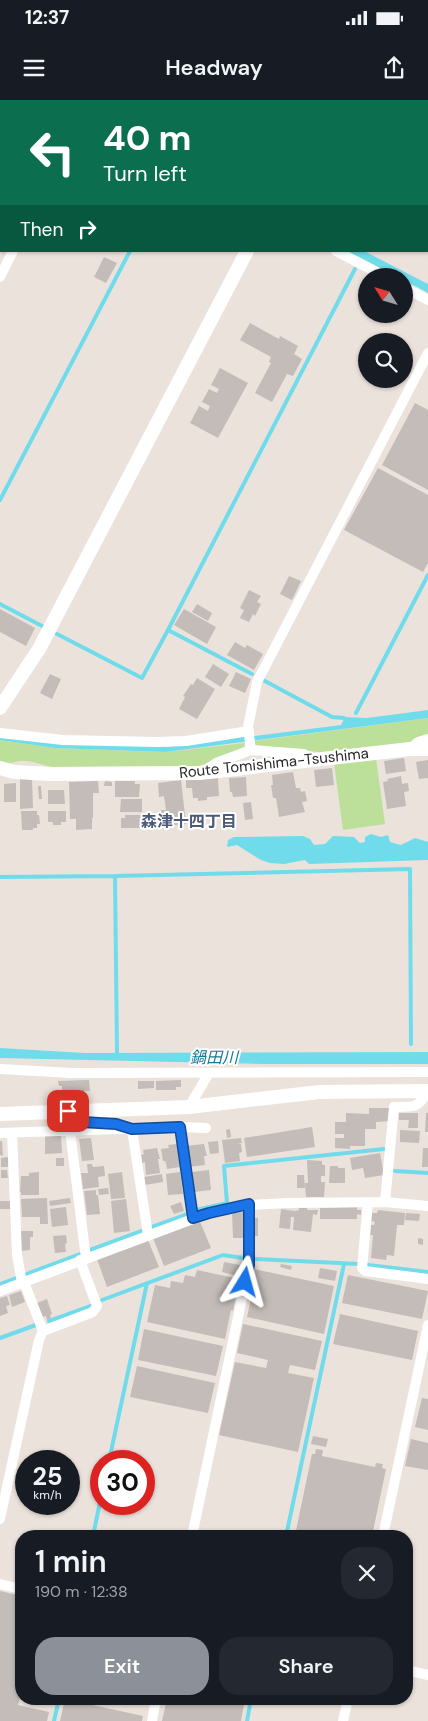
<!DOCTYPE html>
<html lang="en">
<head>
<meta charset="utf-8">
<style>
	body { margin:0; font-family:"DM Sans","Noto Sans JP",sans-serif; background:#242831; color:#f1f3f6; height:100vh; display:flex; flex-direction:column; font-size:19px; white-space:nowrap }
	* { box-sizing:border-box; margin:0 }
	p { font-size:16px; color:#9ea1a6 }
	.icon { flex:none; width:28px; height:28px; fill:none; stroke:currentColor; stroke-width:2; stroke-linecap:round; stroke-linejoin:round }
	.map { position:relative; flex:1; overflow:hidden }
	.panel { position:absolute; left:15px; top:1430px; width:398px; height:175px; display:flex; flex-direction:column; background:#171b24; border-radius:20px; box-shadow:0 1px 4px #0004 }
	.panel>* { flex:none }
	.top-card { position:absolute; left:0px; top:0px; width:429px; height:152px; box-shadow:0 1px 4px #0004; background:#0b6e4f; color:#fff; overflow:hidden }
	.needle { width:32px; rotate:307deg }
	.controls { position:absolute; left:358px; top:168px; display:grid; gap:10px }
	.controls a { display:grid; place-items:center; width:55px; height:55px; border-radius:50%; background:#171b24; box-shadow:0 1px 4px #0004; font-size:25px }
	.speed { position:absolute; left:15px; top:1350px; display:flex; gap:10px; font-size:25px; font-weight:700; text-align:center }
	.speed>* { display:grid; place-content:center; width:65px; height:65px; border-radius:50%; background:#171b24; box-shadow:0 1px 4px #0004; line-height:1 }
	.speed small { font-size:12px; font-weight:400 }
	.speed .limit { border:8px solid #d22; background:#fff; color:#111 }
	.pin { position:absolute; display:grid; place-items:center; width:42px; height:42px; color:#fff; margin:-21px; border-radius:10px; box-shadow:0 2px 8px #0006 }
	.me { position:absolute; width:55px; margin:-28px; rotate:8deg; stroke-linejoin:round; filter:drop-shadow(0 0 4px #0008) }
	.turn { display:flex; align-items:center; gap:18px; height:105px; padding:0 20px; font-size:22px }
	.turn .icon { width:65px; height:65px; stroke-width:2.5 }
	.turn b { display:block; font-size:35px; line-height:42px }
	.then { display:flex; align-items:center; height:48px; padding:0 20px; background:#0003; gap:10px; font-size:19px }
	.round { display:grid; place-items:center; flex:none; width:52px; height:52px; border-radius:20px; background:#242831 }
	.overview { display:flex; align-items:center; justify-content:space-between; height:85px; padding:0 20px }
	h1 { font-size:30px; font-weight:600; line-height:38px }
	.button { display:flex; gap:10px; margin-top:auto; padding:10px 20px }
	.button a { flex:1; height:58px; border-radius:20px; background:#8c9099; color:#fff; font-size:20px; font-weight:600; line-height:58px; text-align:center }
	.button a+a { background:#242831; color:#f1f3f6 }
	.status { display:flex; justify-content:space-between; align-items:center; height:35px; padding:0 25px; background:#171b24; direction:ltr }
	.status svg { height:14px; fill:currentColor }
	header { display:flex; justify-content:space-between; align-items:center; height:65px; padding:0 20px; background:#171b24; font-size:22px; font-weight:600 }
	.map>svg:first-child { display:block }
	.green { fill:#bce099 }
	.water { fill:#70dceb }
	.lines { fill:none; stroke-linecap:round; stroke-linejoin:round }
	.stream { stroke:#70dceb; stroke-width:4 }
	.building { fill:#c3bcb8 }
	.street { stroke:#fff; stroke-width:10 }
	.secondary { stroke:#fff; stroke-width:14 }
	.route-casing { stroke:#114b97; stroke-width:12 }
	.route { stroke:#1a73e8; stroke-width:9 }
	.labels { text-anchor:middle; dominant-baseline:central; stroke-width:4; stroke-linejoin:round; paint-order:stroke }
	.street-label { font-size:15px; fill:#292929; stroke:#fff }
	.neighbourhood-label { font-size:16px; font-weight:bold; fill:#4b5a78; stroke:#fff }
	.water-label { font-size:16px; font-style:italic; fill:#117b95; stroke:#fff }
</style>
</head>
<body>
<div class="status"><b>12:37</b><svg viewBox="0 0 49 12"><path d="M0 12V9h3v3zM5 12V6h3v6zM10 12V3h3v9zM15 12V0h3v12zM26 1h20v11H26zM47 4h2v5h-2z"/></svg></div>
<header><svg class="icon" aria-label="menu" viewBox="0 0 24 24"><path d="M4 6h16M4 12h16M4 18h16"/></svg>Headway<svg class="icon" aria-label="share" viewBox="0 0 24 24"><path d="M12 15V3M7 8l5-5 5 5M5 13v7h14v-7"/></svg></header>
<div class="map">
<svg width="428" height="1621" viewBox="0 0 428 1621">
	<rect width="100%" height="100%" fill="#ebe2db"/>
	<!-- green -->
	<path class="green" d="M428,618V636L402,645L327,653L255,645L254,641Z
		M0,640L55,648L165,652L245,643L244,646L240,651L199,666L53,667C43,666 35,661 25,661C13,660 13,666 0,661Z
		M376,658L385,724L343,730L334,663Z"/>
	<!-- water -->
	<path class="water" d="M347,151H364L428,184V193L404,180V176H396Z
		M428,610V618L165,652L55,648L0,640V636L167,647L230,639L244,635L255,636L341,625L345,617L367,618Z
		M371,734L381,737L388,735L390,742L401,745L415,738L428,742V760L309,764L305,760L284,764L270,763L261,760L237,745L227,747L228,740L234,737L303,736L310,739L314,745L325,744L333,736L354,737L360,743L365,742V737Z
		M0,948L84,953L428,952V964H264L0,958Z"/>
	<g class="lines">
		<!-- stream -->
		<path class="stream" d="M208,1L209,0
			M428,31V30
			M0,400L130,151
			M0,504L44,527
			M168,530L355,169
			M57,534L142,578L168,530L252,574
			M263,580L332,617L344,618L348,622
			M356,613L428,475
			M115,776L117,953
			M0,777L115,776L410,769L411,944
			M395,1071L428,1073
			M196,1110L227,1103L224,1066L384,1049
			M152,1127L188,1114
			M90,1150L142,1131
			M256,1159L359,1164
			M368,1165L428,1172
			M24,1175L80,1154
			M0,1184L17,1178
			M102,1200L223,1155L243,1158
			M49,1221L91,1206
			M0,1238L36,1225
			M109,1361L147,1183
			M93,1436L101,1397
			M286,1436L344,1164
			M54,1621L59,1599
			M247,1621L251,1599"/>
	</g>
	<!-- building -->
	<path class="building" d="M104,157L117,163L106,183L94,177Z
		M250,223L279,239L280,236L298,246L294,254L302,259L293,276L287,274L272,302L255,293L271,263L269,262L271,257L240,240Z
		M220,268L248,283L218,338L190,323L199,306L208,311L210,306L202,302L209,289L217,293L219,289L211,285Z
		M415,303L428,310V390L382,365Z
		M378,368L428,395V463L423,472L344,430Z
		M289,476L301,481L292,500L280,494Z
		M249,490L261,496L257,502L261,504L255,516L253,514L249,522L240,518L244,510L240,508Z
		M197,504L212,513L208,521L192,512Z
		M0,509L35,528L26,546L0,532Z
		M184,509L216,527L207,544L174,525Z
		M235,542L245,548L247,545L263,554L254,570L227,555Z
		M213,564L229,574L221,587L205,577Z
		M236,572L251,579L245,593L229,586Z
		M50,574L61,579L52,599L40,593Z
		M197,578L215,589L197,619L179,609L185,597L183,596L191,584L193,585Z
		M404,658L406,671L386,674L384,661Z
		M428,660V678L419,679L416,662Z
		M332,668L334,685L316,687L314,670Z
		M293,672L296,688H300L301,692L305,691L307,701L302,702L305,712L279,717L276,698H273L271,685H273L272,675Z
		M401,676L402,684L408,683L409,691L404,692L406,706L387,709L383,682L388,681L387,679Z
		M246,677L247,696L233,697L232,692H230L229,678Z
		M32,678L33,708L20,709V679Z
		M218,678L219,696L207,697V700L198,701V698H193L192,688H186V680Z
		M181,680L186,724L163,726L161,710H166L164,696L159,697L158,683Z
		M98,681L99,693H93V718H92V729L76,730V719H70L69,682Z
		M105,681L112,682V686H104Z
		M115,681H135V684H140L139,697H115Z
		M16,683V702H4V684Z
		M38,686H41L42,699H39Z
		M48,690H64L65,704H48Z
		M121,699H142V712H120Z
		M251,702L253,719L245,720L243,703Z
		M21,711H37V715H39L40,724H37V728H33V730H22Z
		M48,711H66V722H61V725H53V722H48Z
		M125,715H143V728H121V718H125Z
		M89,980L90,991H79V994H62V986H59L58,981Z
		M181,980V987H176V990H156V981Z
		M138,981H154V988L138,989Z
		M369,1008H390V1021L376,1022V1029H365V1046H350V1049L335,1048V1038H344V1034H335V1022H346V1013L369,1014Z
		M399,1013H418V1028H408L409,1020H399Z
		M426,1013H428V1032H425Z
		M312,1027L315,1047L247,1057L244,1038Z
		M230,1029L231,1037L227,1038L226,1030Z
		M400,1030L420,1031L419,1043L400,1042Z
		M61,1035L62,1053L45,1054V1036Z
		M91,1038L94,1060L82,1061L79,1039Z
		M241,1038L242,1043H238L241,1044L242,1052L239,1053L240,1061L225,1063L222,1040Z
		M0,1041H2L3,1056L0,1055Z
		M218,1041L219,1053L210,1054L208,1042Z
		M177,1044L180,1067L167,1069L166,1063L165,1061H163L161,1049L169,1048L168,1045Z
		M204,1044L207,1056H204L205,1065L188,1067L185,1046Z
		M157,1048L160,1059H158L160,1073L146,1075L145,1062L142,1063L141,1055L144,1054L143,1050Z
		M423,1048H428V1067H422Z
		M380,1053L384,1075L365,1078L363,1068L352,1070L350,1058Z
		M8,1057V1067H1V1058Z
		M56,1058H64V1066H56Z
		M307,1060L322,1061V1065H325V1076H321V1082H325L324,1097H306L305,1083H308Z
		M87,1064H92L93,1067L104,1066L105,1076L98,1077L99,1087L83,1089L81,1073H88Z
		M330,1066H338V1068H345V1083H329Z
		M1,1070H7L8,1078H1Z
		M209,1070L211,1090L194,1092L192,1072Z
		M39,1072V1095H21V1092H20L21,1076H29V1073Z
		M122,1072L125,1098L111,1099L108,1074Z
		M180,1072L183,1094L168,1095L166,1074Z
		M162,1074L163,1082L145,1085L144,1077Z
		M297,1075H304L305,1088H297Z
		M108,1088L109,1094L99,1095L98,1089Z
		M96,1090V1095H98L100,1114L87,1115L84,1091Z
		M47,1098L48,1124H40V1117H22L21,1099Z
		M70,1098L71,1103L50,1106L49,1101Z
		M126,1099L130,1131L114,1133L111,1101Z
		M0,1101H10V1109H0Z
		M181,1102L184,1111L174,1114L170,1106Z
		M66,1107L68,1125L52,1127L50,1109Z
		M299,1107L307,1108V1110H318L317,1115L313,1114L311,1132L293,1130L294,1117H291L290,1129L279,1128L281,1109L295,1111L299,1110Z
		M357,1107V1110H361V1115L357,1114V1119H320V1108Z
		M378,1110L405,1113L404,1125H397L394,1156L387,1155L386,1160L371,1158L373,1135H370L371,1125H374L375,1122L371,1121L372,1113H377Z
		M243,1112L245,1138H233L232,1113Z
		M406,1113L420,1114L419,1121L405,1120Z
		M254,1118H258V1136H254Z
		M199,1119L211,1148L164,1166L153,1138Z
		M21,1131H33V1137H30V1150L21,1151Z
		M66,1135L67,1143L65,1144L66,1152L55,1153L53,1136Z
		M418,1138L423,1139V1145L418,1144Z
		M148,1140L159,1167L107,1187L97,1159Z
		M224,1162L240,1165L238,1176L222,1172Z
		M281,1164L292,1166L291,1170L280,1167Z
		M320,1168L337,1171L335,1181L318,1178Z
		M254,1169L334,1186L324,1234L247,1217L254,1185H251Z
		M197,1170L239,1179L233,1211L231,1210L225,1239L147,1222L155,1185L170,1188L171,1181L183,1183L185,1175L195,1177Z
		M348,1175L428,1191L422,1219L342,1203Z
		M21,1191L25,1202L12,1207L9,1195Z
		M7,1196L10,1205L6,1206L8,1213L0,1216V1198Z
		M47,1199L52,1214L50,1215L51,1218L47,1220L46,1216L42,1217L37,1203Z
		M340,1214L418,1231L412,1260L333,1244Z
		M243,1224L322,1241L315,1270L290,1265L288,1273L314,1278L298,1352L219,1335L235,1262L266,1268L268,1260L237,1253Z
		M144,1229L223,1246L216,1276L138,1260Z
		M137,1266L215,1283L208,1313L130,1297Z
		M422,1298L428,1299V1330L415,1327Z
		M313,1336L328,1339L326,1347L311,1344Z
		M411,1339L428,1343V1370L405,1366Z
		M316,1349L323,1350L322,1356L375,1367L376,1363L383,1364L382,1368L386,1369L372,1436H303L295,1435L312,1354H315Z
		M0,1491L21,1496V1599L20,1598L18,1605L49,1612L47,1621H0Z
		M26,1599H52L50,1605Z
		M65,1599L143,1616L142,1621H60Z
		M167,1599H245L241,1621H162Z"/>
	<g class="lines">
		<!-- street -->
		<path class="street" d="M43,0L45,1
			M91,1L92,0
			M336,151L384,176
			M0,177L13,151
			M404,187L428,200
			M0,633L63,640L157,642L186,641L249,631
			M410,649L418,642L428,639
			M314,660L304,654L251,650L248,627L257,582L428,253
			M203,672L216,663L251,650
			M0,969L71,973L428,972
			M189,1007L209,973
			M68,1011L82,1022L109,1023
			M126,1027L132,1029L148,1135
			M180,1027L193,1119
			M70,1031L86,1158
			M0,1033L180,1027L206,1028
			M12,1033L17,1155L22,1183
			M368,1102L362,1168L365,1171L428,1179
			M385,1102L394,1007C414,1006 416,1010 428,992
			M0,1191L209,1113L249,1105L288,1103L385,1102L428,1106
			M43,1231L93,1212L97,1206L80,1160
			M0,1419L39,1240L43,1231L24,1182
			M192,1436L249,1165V1105
			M383,1436L428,1225
			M0,1484L21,1489
			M406,1570L428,1575
			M152,1621L156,1599
			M343,1621L348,1599"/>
		<!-- secondary -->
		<path class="secondary" d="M325,1L326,0
			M0,608L39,549L247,151
			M0,668L14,672L52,674L200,673L410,649H428
			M0,1014L189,1007L319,992L428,991"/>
	</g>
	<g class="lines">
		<defs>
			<path id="route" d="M68,1011L82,1022L116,1024L132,1029L180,1027L193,1118L209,1113L249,1104V1165L245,1182"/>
		</defs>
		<!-- route casing -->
		<use href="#route" class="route-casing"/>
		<!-- route -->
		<use href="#route" class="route"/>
	</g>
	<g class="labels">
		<!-- street labels -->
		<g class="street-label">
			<text transform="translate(274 663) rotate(-6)">Route Tomishima-Tsushima</text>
		</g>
		<!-- neighbourhood labels -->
		<g class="neighbourhood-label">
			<text x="189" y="721">森津十四丁目</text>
		</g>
		<!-- water labels -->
		<g class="water-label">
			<text x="214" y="957">鍋田川</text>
		</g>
	</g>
</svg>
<div class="controls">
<a><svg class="needle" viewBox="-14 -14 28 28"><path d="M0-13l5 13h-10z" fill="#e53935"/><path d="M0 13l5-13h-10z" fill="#9ea1a6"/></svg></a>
<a><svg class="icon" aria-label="search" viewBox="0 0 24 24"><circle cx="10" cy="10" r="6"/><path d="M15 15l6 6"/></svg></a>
</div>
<div class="speed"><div>25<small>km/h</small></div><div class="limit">30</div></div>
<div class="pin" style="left:68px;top:1011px;background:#d93025"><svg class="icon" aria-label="arrive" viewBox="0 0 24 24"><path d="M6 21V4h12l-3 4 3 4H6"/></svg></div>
<svg class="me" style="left:245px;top:1182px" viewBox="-20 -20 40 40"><path d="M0-17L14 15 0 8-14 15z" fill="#1a73e8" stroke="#fff" stroke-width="4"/></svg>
<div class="top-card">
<div class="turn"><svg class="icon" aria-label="left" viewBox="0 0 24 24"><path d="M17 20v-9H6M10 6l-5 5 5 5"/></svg><div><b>40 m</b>Turn left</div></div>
<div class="then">Then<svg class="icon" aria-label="right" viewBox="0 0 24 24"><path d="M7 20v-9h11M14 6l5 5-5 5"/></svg></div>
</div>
<section class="panel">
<div class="overview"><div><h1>1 min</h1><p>190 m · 12:38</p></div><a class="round"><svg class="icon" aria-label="close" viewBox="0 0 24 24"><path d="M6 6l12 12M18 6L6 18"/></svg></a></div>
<div class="button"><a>Exit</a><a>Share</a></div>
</section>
</div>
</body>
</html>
